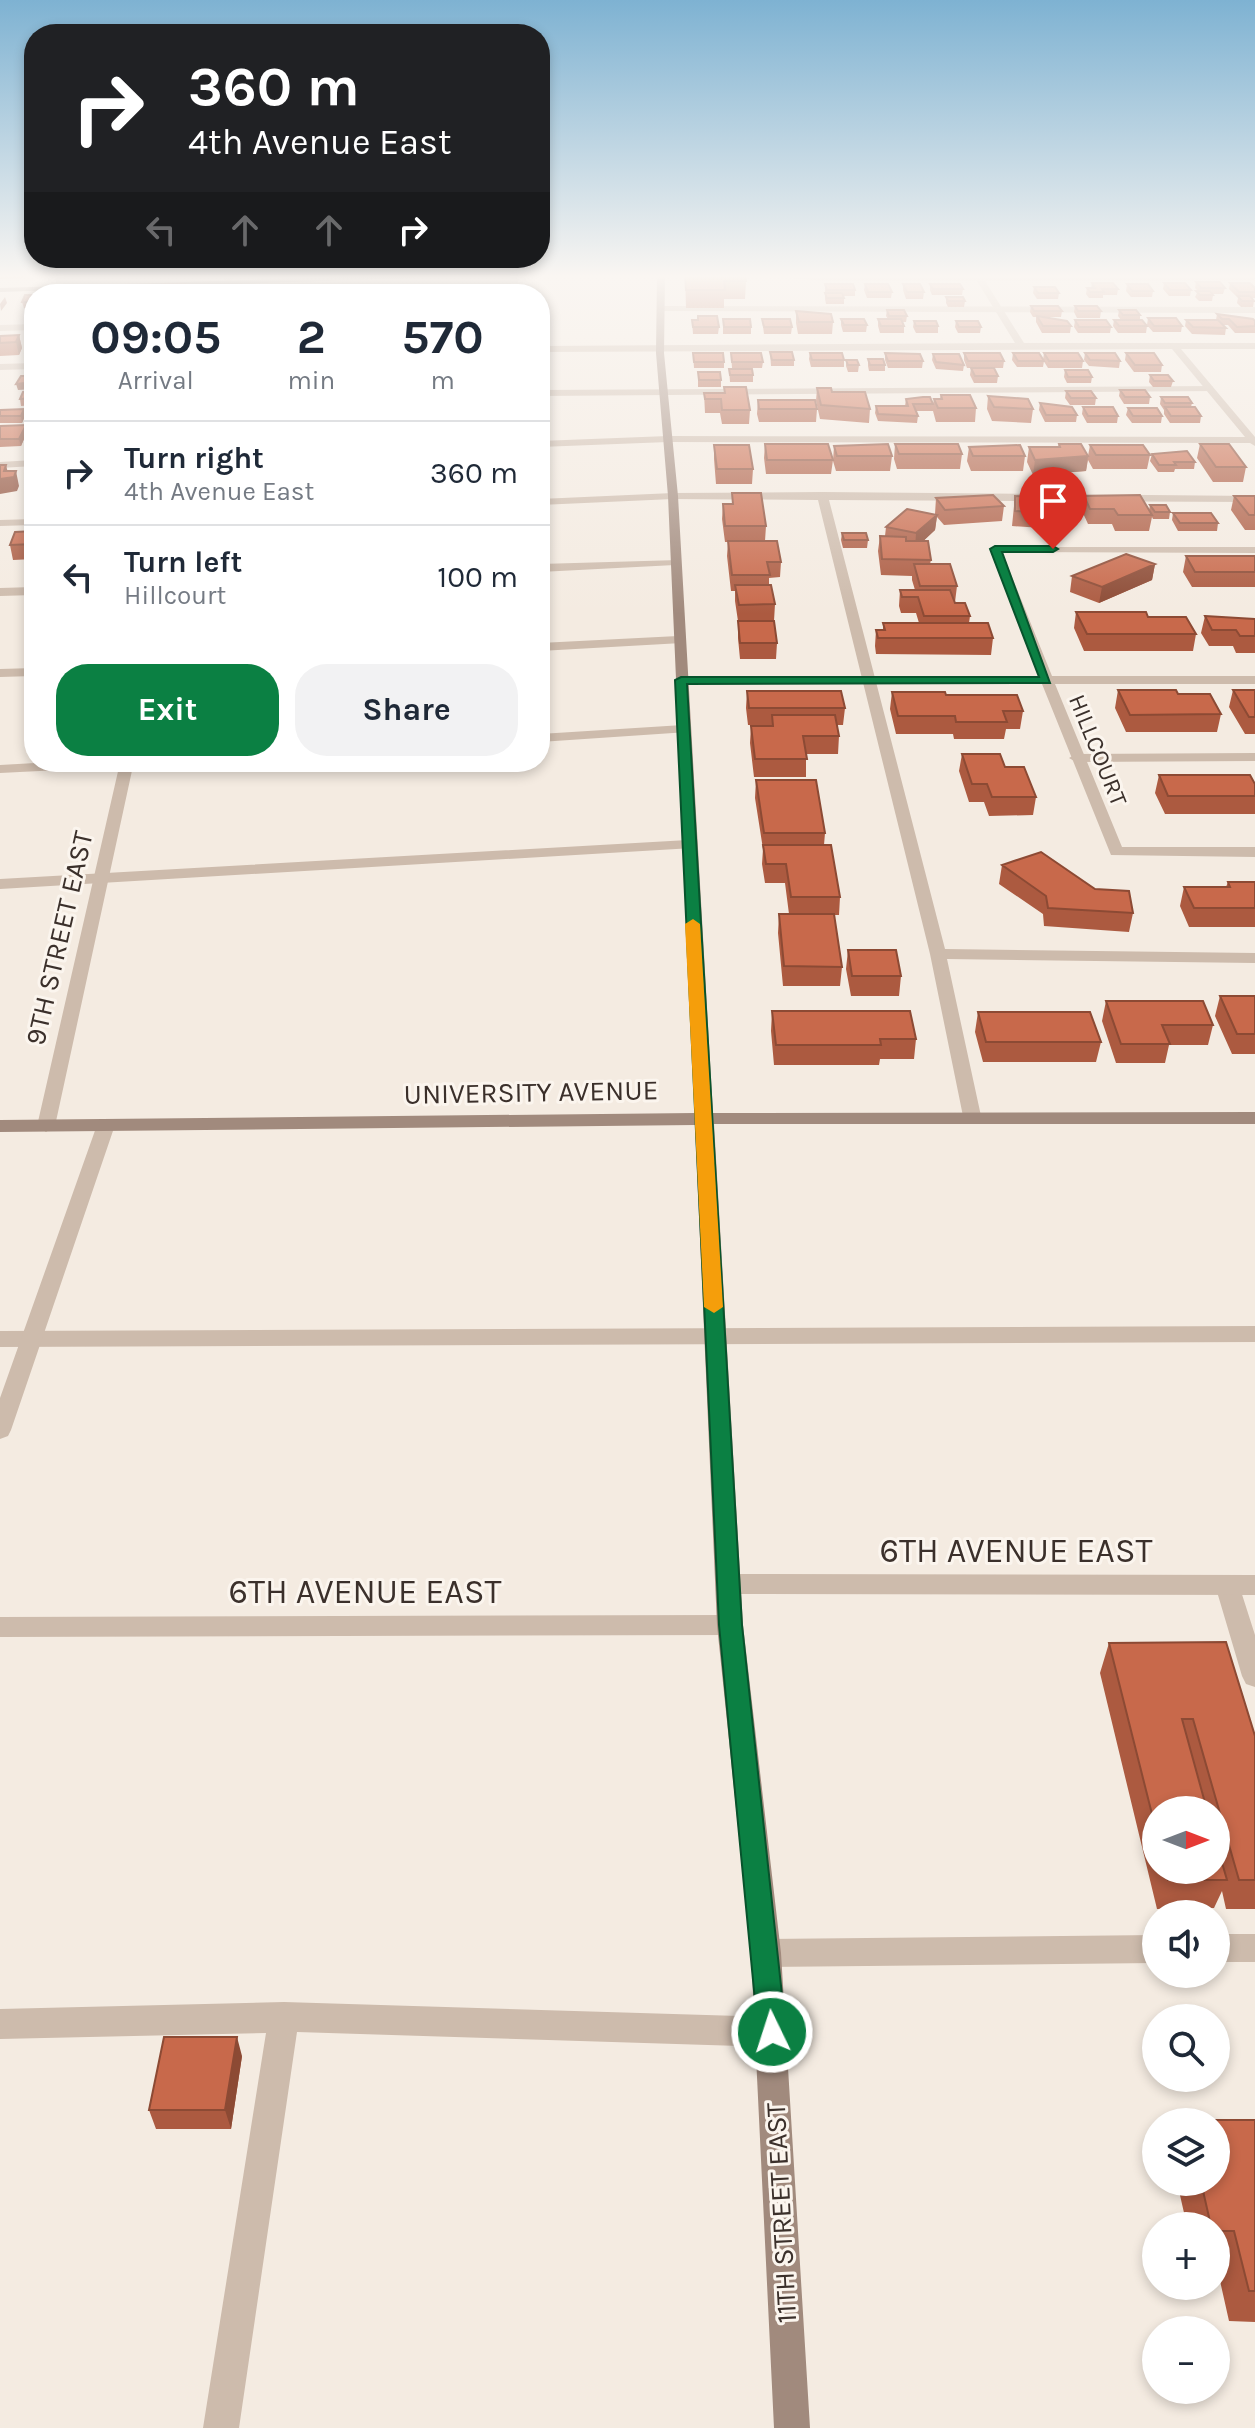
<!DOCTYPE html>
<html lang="en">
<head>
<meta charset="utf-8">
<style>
	body { margin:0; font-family:Karla,sans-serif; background:#f2f2f3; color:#1f2937; height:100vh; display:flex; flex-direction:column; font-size:30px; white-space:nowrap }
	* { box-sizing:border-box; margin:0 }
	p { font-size:26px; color:#747a83 }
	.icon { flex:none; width:44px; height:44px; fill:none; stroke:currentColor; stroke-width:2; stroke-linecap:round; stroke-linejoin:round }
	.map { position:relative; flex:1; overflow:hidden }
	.drawer { position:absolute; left:24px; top:284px; width:526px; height:488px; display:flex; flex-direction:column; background:#fff; border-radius:32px; box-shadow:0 4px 12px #0003 }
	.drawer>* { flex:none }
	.banner { position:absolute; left:24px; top:24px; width:526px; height:244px; border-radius:32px; box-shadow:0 4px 12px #0003; background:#202124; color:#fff; overflow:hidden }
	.needle { width:52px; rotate:90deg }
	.fabs { position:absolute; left:1142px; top:1796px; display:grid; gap:16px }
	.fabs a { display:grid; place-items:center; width:88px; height:88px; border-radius:50%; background:#fff; box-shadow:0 4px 12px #0003; font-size:40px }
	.pin { position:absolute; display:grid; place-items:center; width:68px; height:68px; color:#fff; margin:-82px -34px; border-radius:50% 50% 50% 0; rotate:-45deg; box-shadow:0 0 8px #0007 }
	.pin .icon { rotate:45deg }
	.me { position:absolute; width:88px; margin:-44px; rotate:356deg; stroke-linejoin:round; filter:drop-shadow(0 0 6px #0008) }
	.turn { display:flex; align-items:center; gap:28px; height:168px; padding:0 32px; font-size:36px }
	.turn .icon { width:104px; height:104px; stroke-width:2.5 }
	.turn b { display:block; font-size:56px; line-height:68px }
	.lanes { display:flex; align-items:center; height:76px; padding:0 32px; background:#0003; justify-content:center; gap:40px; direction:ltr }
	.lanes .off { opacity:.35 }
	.eta { display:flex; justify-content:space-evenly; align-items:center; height:136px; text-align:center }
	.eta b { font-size:48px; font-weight:700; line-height:56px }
	.primary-button { display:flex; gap:16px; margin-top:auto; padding:16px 32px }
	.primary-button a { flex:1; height:92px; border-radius:32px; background:#0b8043; color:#fff; font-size:32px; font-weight:700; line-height:92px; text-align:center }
	.primary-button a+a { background:#f2f2f3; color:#1f2937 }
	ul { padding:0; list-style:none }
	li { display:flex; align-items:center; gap:24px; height:104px; padding:0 32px; border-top:2px solid #e0e1e3 }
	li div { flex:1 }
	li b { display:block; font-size:30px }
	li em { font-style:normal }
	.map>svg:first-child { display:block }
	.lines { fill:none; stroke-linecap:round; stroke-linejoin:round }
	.lane { fill:#cdbbac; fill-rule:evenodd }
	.street { fill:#cdbbac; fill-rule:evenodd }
	.secondary { fill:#a18a7d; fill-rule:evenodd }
	.primary { fill:#7d675c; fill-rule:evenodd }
	.wall { fill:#ac5a40; fill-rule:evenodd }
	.shaded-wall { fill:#8c4a34 }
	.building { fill:#c8694b; stroke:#8c4a34; stroke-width:2 }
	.route { fill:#0b8043; stroke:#07532c; stroke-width:2 }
	.slow { fill:#f59e0b }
	.labels { text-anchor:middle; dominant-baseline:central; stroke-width:6; stroke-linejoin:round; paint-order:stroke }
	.far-street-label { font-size:24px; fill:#3b302b; stroke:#fbf5ee }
	.street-label { font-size:28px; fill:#3b302b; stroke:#fbf5ee }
	.near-street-label { font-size:34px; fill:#3b302b; stroke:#fbf5ee }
</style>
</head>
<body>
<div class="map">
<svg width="1255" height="2428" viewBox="0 0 1255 2428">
	<rect width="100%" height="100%" fill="#f4ebe1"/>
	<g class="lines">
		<!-- lane -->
		<path class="lane" d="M662,306L1255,307V313L659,311Z
			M34,324V330L0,331V325Z
			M1212,386L1215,391L540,396V390Z
			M34,408V414L0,416V410Z
			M822,492L1255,496V502L829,500L945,949L1255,953V963L947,959L981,1116L972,1122L963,1116L930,954L818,500L673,499L540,505V499L673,493Z
			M34,519V525L0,526V520Z
			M678,636L682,637V643L540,651V643Z
			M34,668V676L0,677V669Z
			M1255,753V761L1076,762L1069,758L1076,754Z
			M688,840L693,842V848L0,889V879Z
			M1255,1326V1342L0,1347V1331Z
			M1227,1575L1236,1578L1239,1585L1255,1635V1687L1246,1684L1242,1676L1215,1585L1218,1578Z
			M1216,1934H1255V1962H1216Z
			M1156,1935V1963L766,1967L756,1963L751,1953L756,1943L766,1939Z
			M284,2002L772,2017L783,2021L787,2032L783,2043L772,2047L297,2032L239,2428H203L266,2033L0,2039V2009Z"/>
		<!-- street -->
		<path class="street" d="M225,274H233L229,294H221Z
			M737,274L1255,276V280L985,281L1024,343H1255V349H1181L1255,437V446L1250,443L668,442L540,447V441L668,436L1245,437L1172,349L540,352V346L1015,343L977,281H827Z
			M34,363V369L0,370V364Z
			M34,460V466L0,468V462Z
			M991,547H1255V553L1002,552L1052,676H1255V684H1055L1122,847H1255V857L1111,855L1042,684H681L674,680L681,676H1039Z
			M679,560L681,562L675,565L540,572V564Z
			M34,587V595L0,596V588Z
			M683,725L690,729L688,732L540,742V734Z
			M53,762H144L133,766L55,1126L46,1132L37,1126L119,767L0,773V765Z
			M106,1119L115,1125L11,1430L8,1436L0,1439V1398L97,1125Z
			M728,1574L1255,1575V1595L728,1594L719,1591L716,1584L719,1577Z
			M730,1615L739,1618L743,1625L739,1632L730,1635L0,1637V1617Z"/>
		<!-- secondary -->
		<path class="secondary" d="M657,274H665L664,353L678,496L713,1113L1255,1112V1124H714L743,1625L781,1953L810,2428H774L751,1953L717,1625L695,1125L0,1132V1120L695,1113L668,496L656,353Z"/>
		<!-- primary -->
		<path class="primary" d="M430,274H524L0,292V288Z"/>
	</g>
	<!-- wall -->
	<path class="wall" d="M0,274H25L23,278L0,279Z
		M39,274H59L58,277L40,278Z
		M74,274H96L95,276L75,277Z
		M685,274L746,281L745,299H724V308H686Z
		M1196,282L1225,288L1223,294H1212L1213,295L1212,301H1199L1195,297L1198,291L1195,288Z
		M1092,283L1118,289L1117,295H1103V298H1089L1086,294L1087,288H1091Z
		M1164,283L1191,290L1190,296H1169L1163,289Z
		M1230,283L1255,288V298H1252L1254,301L1253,307H1241L1237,303L1238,298L1229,289Z
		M825,284L855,290V296H844V304H826L825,299Z
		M865,284L892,292L891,298H867L864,290Z
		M903,284L924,292L923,299H906L903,290Z
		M930,284L963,289L962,295H932L930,290Z
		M1127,284L1153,291L1152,297H1131L1126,291Z
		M1034,287L1059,293L1058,299H1037L1033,293Z
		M34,295V308H24L22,302Z
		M946,297L965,301L964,307H948L946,303Z
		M1031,306L1062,311L1061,317H1046L1071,326L1070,333H1042L1036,322V317H1033L1030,312Z
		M1075,306L1101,311L1100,318H1077L1074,312Z
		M887,310L907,316L906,322H903L904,326V333H880L878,326V319H888L886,316Z
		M1119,310L1140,315V320L1147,326L1146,333H1118L1113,326L1114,320H1121L1118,316Z
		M796,311L833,322L832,334H798L796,323Z
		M1217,314L1255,321V333H1235L1228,325H1223L1226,328L1225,335L1192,334L1185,326L1186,320H1216Z
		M1148,318L1182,326L1181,332H1153L1147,325Z
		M723,319L751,327V334H723Z
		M762,319L792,327L791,334H764Z
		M841,319L867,325L866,332H843L841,325Z
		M692,320L719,327L718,334H693Z
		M1075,320L1111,327L1110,333H1078L1074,327Z
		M914,321L938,326V333H916L913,327Z
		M956,321L981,327L980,333H958L955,327Z
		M19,335L22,348L19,355L0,356V336Z
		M770,352L794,360V366H771Z
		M693,353L724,362V368H694Z
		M731,353L763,362L762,368H732Z
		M810,353L844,360V367H811L809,359Z
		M885,353L923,361L922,368H888L885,360Z
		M964,353L1004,361L1003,368H967L964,360Z
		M1013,353L1044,361L1043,367H1017L1012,360Z
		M1044,353L1083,361L1082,368H1048L1043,360Z
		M1085,353L1120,361L1119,368L1089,366L1084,360Z
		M1126,353L1162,365L1161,372H1134L1125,360Z
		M933,354L964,365L963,371L936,369L932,360Z
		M868,359L885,365V371H869L868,366Z
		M846,360L859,365L858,372H848L846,366Z
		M971,368L998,376L997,383H974L970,375Z
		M729,369L753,375V382H730Z
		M1065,370L1092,377L1091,383H1067L1064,377Z
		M698,372L721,380V387H698Z
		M1150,375L1173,381L1171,387H1153L1149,382Z
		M724,387L750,410L749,424H722L720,413H705L704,393H724Z
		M817,388L832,392L870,409L869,423L820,419L816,401Z
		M1120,390L1150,397L1149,404H1124L1119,396Z
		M34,391V405L21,406L20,399Z
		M1066,391L1096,398L1095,405H1070L1065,398Z
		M941,395L976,408L975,422H936L933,411H916L918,416L917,423L878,421L875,413L876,406H905L906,399L933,404L934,399H940Z
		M988,396L1033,409L1031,423L992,421L987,409Z
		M1161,397L1192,403L1191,407L1201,416L1200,423H1170L1164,414V410L1160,404Z
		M758,400L817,409L816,422H759L757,414Z
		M1040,403L1077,415L1076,422H1045L1039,410Z
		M1083,407L1118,416L1117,423H1087L1082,414Z
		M1128,408L1162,416L1161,423H1132L1126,415Z
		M24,409L25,416L22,423H0V410Z
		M0,426L27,432L21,446L0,447Z
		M765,444L833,460L831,474H766L764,458Z
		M895,444L962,454L960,469H897L894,459Z
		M1059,444L1088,456L1090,445L1150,455L1147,469H1093L1088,460L1086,471L1033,475L1027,462L1029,447H1058Z
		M1200,444L1246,467L1243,482H1213L1197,458Z
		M714,445L753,469L752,484H716L714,459Z
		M834,446L892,456L890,471H836L833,461Z
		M969,447L1025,456L1023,471H971L967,461Z
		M1152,454L1195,462L1194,469H1175L1174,472H1158L1150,461Z
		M34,466V493H33L29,478Z
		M732,493L766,526L765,541L781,562L780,577L769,578V585L775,604L774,621H738L735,601V591H731L727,556L728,542H725L722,519L723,504H732Z
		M1015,496L1075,515L1072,530L1012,526Z
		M1084,496L1149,511L1150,505L1170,512L1169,519H1153L1152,517L1149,531H1115L1112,524H1088L1082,511Z
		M1234,496H1255V530H1245L1231,510Z
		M936,498L1004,506L1002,521L944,525L937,517L935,530L923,541L931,560L930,564L957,586L955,602L970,616L969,623L993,638L991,655L876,654L875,646L876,630H883V623H919L916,613H901L899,606L900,590H915L912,580V576L881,575L878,551L880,536H885L886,527L935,514Z
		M1173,513L1218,523L1217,531H1178L1172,520Z
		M34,531V559L13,560L10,545Z
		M842,533L868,540L867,548H843L841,540Z
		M1186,556H1255V587H1192L1183,572Z
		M1155,564L1152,580L1099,603L1070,592L1072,576Z
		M1076,612L1148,617L1196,634L1193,651H1084L1074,628Z
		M1205,616L1255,619V653H1236L1233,646H1209L1201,633Z
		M738,621L777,643L776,659H740L738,638Z
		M1118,690L1221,714L1217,732H1126L1115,708Z
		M1233,690H1255V734H1245L1229,707Z
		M747,691L845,708L843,725H837L839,736L838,754H806V777H754L750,743L751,726L771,725H748L746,708Z
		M892,692L946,695L1023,711L1020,729H1006L1004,739H954L953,734H896L890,709Z
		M962,754L1005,767L1036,797L1033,815L989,816L984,802H969L959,771Z
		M1159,775L1255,784V814H1165L1155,793Z
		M756,780L825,833L824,845L840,897L839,915H834L842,967L840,986H783L778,933L779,914H789L785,883H765L762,864L763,849L755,798Z
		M1002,865L1095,889L1133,913L1129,932L1044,926L1043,914L999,884Z
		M1228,882H1255V927H1189L1180,906L1184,887H1226Z
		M848,950L901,976L899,996H851L846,969Z
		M1220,996H1255V1054H1232L1215,1016Z
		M1106,1001L1213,1025L1208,1045H1169L1165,1063H1116L1102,1021Z
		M772,1011L916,1039L914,1059H880L879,1065H774L771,1031Z
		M978,1012L1101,1042L1096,1062H983L975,1032Z
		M1109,1643L1255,1736V1909H1226L1222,1891L1214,1908L1157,1909L1100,1673ZM1156,1810H1216V1870H1156Z
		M242,2056L231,2129H156L149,2110Z
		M1187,2120H1255V2322L1229,2321L1216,2263V2226H1187L1177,2182H1216V2122H1186Z"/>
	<!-- shaded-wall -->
	<path class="shaded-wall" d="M186,284L187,294H182Z
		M5,297L7,303L1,311L0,304Z
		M19,335L22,348L19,355L16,342Z
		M34,382V389L18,390L16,384Z
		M24,409L25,416L22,423L21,416Z
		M26,425L27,432L21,446L19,439Z
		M1088,456L1086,471L1033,475L1035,460Z
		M6,465L9,477L16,471L19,486L17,491L0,494V479Z
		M937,515L935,530L915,549L916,533Z
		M1155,564L1152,580L1099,603L1102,587Z
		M237,2037L242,2056L231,2129L225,2110Z"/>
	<!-- building -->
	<path class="building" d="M685,274H745L746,281H724L725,290H686Z
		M1196,282H1220L1225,288H1201Z
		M1092,283H1113L1118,289H1102L1104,292H1090L1087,288H1095Z
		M1164,283H1185L1191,290H1170Z
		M1230,283H1250L1255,288V292H1239Z
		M162,284H186L182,294H158Z
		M825,284H853L855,290H827Z
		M865,284H888L892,292H868Z
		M903,284H920L924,292H907Z
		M930,284H960L963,289H933Z
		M1127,284H1148L1153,291H1132Z
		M1034,287H1055L1059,293H1038Z
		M1196,291H1210L1213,295H1200Z
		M825,293H842L844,298H827Z
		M25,295H34V302H22Z
		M1238,296H1250L1254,301H1242Z
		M946,297H963L965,301H948Z
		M1031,306H1058L1062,311H1034Z
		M1075,306H1097L1101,311H1078Z
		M887,310H904L907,316H889Z
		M1119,310H1136L1140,315H1123Z
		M796,311L831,314L833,322H799Z
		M1217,314L1253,319L1255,321V326L1237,327L1229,319H1222Z
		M698,316H717L719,327H693L692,320H698Z
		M1037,316L1067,321L1071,326H1043Z
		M1148,318H1176L1182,326H1154Z
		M723,319H750L751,327H724Z
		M762,319H790L792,327H764Z
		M841,319H864L867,325H844Z
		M878,319H901L904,326H881Z
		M1075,320H1106L1111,327H1079Z
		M1114,320H1142L1147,326H1119Z
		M1186,320H1218L1226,328L1193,327Z
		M914,321H936L938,326H916Z
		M956,321H978L981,327H959Z
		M19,335L16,342L0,343V336Z
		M770,352H792L794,360H772Z
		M693,353H723L724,362H694Z
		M731,353H761L763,362H732Z
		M810,353H842L844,360H812Z
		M885,353L920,354L923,361H888Z
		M964,353H1000L1004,361H968Z
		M1013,353H1039L1044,361H1018Z
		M1044,353H1078L1083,361H1049Z
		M1085,353H1115L1120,361L1090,360Z
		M1126,353H1154L1162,365H1135Z
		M933,354H959L964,365L936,362Z
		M868,359H883L885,365H870Z
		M846,360H857L859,365H848Z
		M971,368H994L998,376H975Z
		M729,369H752L753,375H730Z
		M1065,370H1088L1092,377H1068Z
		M698,372H720L721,380H699Z
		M1150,375H1168L1173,381H1154Z
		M21,376H34V382L16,384Z
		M724,387H746L750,410H722L721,399H705L704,393H725Z
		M817,388H831L832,392H865L870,409L821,405Z
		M1120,390H1145L1150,397H1125Z
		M34,391V398L20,399L23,392Z
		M1066,391H1091L1096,398H1071Z
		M941,395H970L976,408H938L934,399H942Z
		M988,396L1028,399L1033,409L994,407Z
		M923,397H930L933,404H913L918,416L878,414L876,406H908L906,399Z
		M1161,397H1188L1192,403H1165Z
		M758,400H815L817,409H759Z
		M1040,403L1072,407L1077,415H1046Z
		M1083,407H1113L1118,416H1088Z
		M1165,407H1195L1201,416H1171Z
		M1128,408H1157L1162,416H1133Z
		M24,409L21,416H0V410Z
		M26,425L19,439H0V426Z
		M765,444H828L833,460H767Z
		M888,444L892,456H837L834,446Z
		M895,444H958L962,454H899Z
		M1059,444H1081L1088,456L1035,460L1029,447H1060Z
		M1200,444H1229L1246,467H1216Z
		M714,445H749L753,469H717Z
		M1020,445L1025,456H973L969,447Z
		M1090,445H1143L1150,455H1096Z
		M1187,451L1195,462H1174L1176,465H1159L1152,454Z
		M0,465H6L4,471H16L14,477L0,479Z
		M32,466H34V478H29Z
		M732,493H761L766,526H725L723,504H733Z
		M993,495L1004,506L945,510L936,498Z
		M1140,495L1152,515H1118L1114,509H1090L1084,496Z
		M1015,496L1075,500V515L1015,511Z
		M1234,496H1255V515H1249Z
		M1150,505H1166L1170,512H1155Z
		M907,509L937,515L916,533L886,527Z
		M1173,513H1211L1218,523H1180Z
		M34,531V544L10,545L15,532Z
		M842,533H866L868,540H844Z
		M880,536L906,537V541H928L931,560L882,559Z
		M728,541H777L781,562H767L770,575H732Z
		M1126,554L1155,564L1102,587L1072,576Z
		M1186,556H1255V572H1195Z
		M914,564H950L957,586H920Z
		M735,585H771L775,604L739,605Z
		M900,590H950L955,603H965L970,616H924L918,597H902Z
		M1076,612H1146L1148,617H1186L1196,634H1087Z
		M1205,616L1255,619V636H1240L1236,630H1212Z
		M738,621H774L777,643H740Z
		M883,623H988L993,638H878L876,630H885Z
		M1118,690H1176L1178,694H1210L1221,714L1130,715Z
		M1233,690H1255V717H1249Z
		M747,691H841L845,708H749Z
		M892,692H945L946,695H1017L1023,711H1003L1007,722H956L955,716H898Z
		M772,715H835L839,736H803L807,759H755L751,726H773Z
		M962,754H1000L1005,767H1024L1036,797H992L987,784H972Z
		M1159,775H1250L1255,784V796H1168Z
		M756,780H816L825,833H764Z
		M763,845H831L840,897H791L786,864H766Z
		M1041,852L1095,889L1129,891L1133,913L1048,908L1046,896L1002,865Z
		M1228,882H1255V908H1194L1184,887H1230Z
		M779,914H834L842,967L784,966Z
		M848,950H896L901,976H852Z
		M1220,996H1255V1034H1237Z
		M1106,1001H1203L1213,1025H1162L1170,1044H1121Z
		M772,1011H910L916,1039H880L881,1045H776Z
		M978,1012H1090L1101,1042H986Z
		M1226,1642L1255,1736V1880H1239L1193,1719H1182L1207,1810H1156V1830L1109,1643Z
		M1216,1842L1227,1880H1168L1166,1870H1216Z
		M164,2037H237L225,2110H149Z
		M1187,2120H1255V2291H1249L1234,2231H1216V2226H1211L1201,2182H1216V2122H1188Z"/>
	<!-- sky -->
	<linearGradient id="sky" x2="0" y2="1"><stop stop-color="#7eb2d2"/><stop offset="0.45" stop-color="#faf6f2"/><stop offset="1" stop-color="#faf6f2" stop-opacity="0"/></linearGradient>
	<rect width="1255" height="614" fill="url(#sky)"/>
	<!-- route -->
	<path class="route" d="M995,546H1053L1058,549L1053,552H1002L1050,683L687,684L742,1625L786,2032L782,2041L772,2045L762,2041L758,2032L719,1625L675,680L681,677H1039L990,549Z"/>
	<!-- slow -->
	<path class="slow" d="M693,919L700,924L723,1307L714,1313L704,1307L685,924Z"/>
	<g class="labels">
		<!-- far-street labels -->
		<g class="far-street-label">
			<text transform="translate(1098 750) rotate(68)">HILLCOURT</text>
		</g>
		<!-- street labels -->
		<g class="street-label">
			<text transform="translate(59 938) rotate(-77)">9TH STREET EAST</text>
			<text transform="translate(531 1092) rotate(-1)">UNIVERSITY AVENUE</text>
			<text transform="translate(781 2213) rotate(-93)">11TH STREET EAST</text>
		</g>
		<!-- near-street labels -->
		<g class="near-street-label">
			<text x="1016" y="1551">6TH AVENUE EAST</text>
			<text x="365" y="1592">6TH AVENUE EAST</text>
		</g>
	</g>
</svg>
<div class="fabs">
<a><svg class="needle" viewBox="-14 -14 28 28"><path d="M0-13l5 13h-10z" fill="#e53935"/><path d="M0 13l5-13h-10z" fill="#747a83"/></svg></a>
<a><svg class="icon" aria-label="sound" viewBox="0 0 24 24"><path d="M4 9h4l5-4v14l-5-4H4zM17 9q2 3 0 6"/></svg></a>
<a><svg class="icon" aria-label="search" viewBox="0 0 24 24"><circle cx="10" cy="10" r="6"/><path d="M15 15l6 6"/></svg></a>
<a><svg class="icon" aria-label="layers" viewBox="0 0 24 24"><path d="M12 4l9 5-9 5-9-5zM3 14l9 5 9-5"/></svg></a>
<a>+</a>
<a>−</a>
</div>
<div class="pin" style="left:1053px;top:549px;background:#d93025"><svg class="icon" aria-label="arrive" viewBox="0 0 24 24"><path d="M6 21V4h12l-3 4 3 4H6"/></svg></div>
<svg class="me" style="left:772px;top:2032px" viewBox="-20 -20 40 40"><circle r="17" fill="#0b8043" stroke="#fff" stroke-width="3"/><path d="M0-11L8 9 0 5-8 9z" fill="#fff"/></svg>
<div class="banner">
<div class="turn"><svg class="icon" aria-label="right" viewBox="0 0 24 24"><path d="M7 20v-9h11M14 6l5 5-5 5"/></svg><div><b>360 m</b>4th Avenue East</div></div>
<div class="lanes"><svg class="icon off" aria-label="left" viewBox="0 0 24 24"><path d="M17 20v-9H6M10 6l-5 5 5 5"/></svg><svg class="icon off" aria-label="ahead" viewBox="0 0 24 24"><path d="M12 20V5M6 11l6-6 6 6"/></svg><svg class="icon off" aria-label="ahead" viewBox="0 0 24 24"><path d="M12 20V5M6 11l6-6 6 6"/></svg><svg class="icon" aria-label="right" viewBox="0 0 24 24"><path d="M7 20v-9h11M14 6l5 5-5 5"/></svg></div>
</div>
<section class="drawer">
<div class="eta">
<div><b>09:05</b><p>Arrival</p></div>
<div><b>2</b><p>min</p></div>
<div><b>570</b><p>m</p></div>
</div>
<ul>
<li><svg class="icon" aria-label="right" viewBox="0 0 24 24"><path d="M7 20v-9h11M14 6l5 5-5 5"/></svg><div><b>Turn right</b><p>4th Avenue East</p></div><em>360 m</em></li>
<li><svg class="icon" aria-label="left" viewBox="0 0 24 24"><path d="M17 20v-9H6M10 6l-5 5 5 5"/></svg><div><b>Turn left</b><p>Hillcourt</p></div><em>100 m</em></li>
</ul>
<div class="primary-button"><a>Exit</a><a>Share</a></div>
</section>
</div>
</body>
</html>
